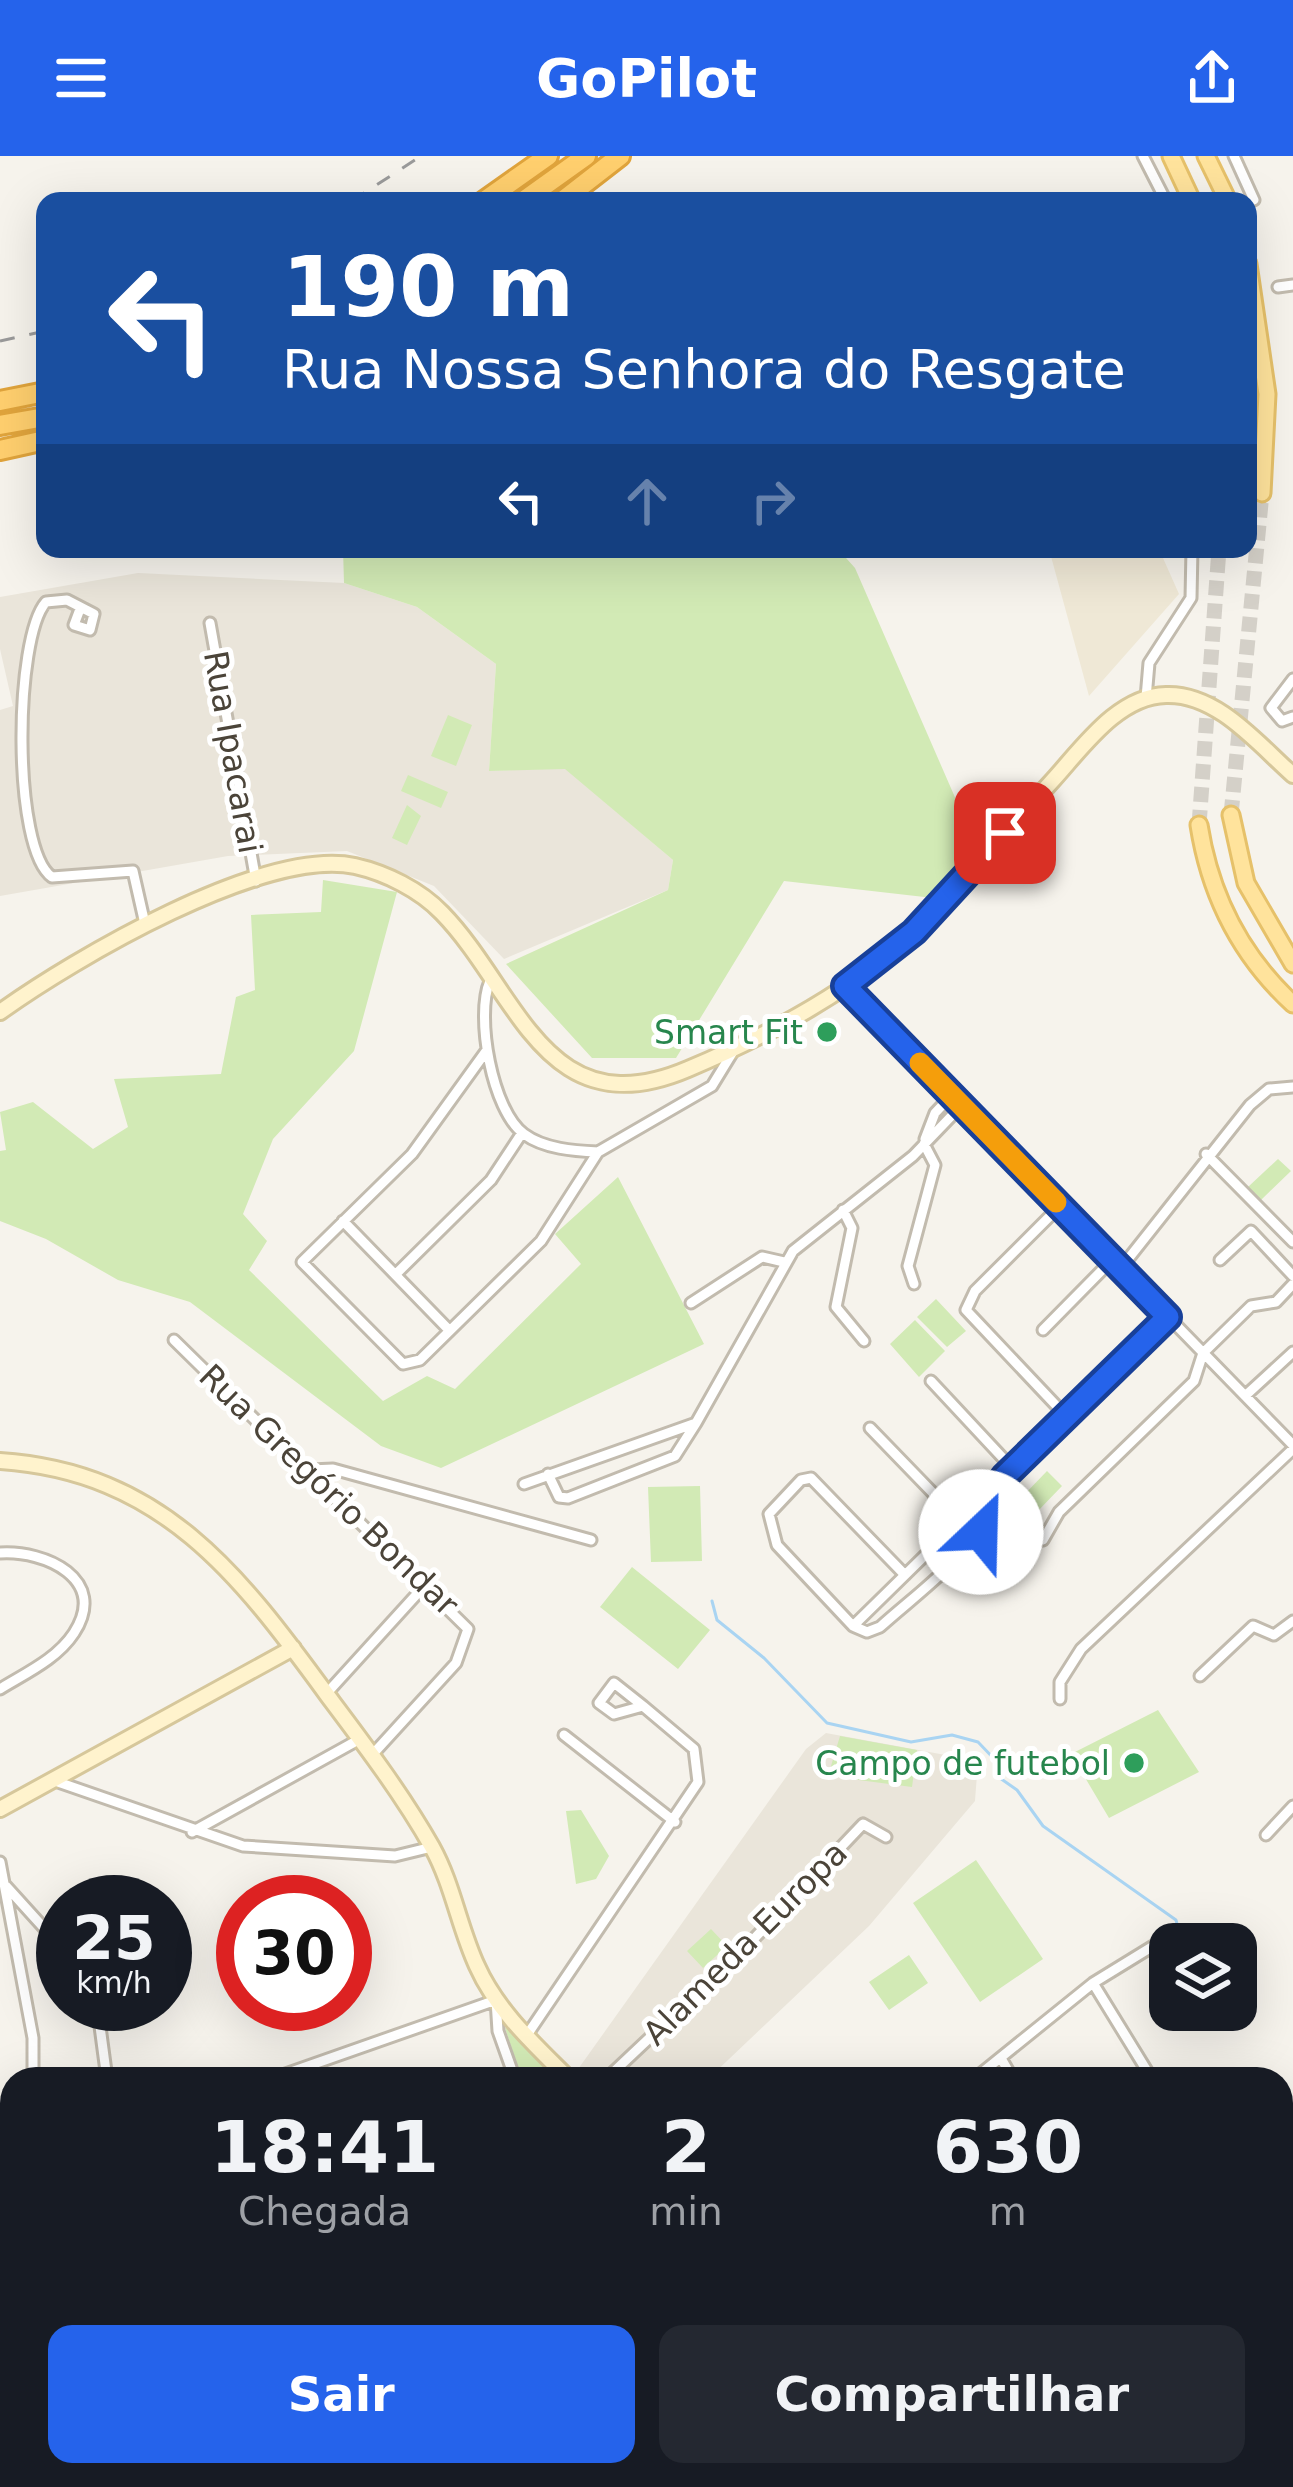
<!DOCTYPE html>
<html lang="pt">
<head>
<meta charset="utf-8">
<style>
	body { margin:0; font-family:"DejaVu Sans",sans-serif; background:#242831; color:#f1f3f6; height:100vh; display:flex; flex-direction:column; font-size:45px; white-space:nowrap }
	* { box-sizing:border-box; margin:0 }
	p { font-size:39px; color:#9ea1a6 }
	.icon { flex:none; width:66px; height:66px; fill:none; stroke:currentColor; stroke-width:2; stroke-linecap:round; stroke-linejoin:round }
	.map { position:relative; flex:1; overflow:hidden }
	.sheet { position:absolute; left:0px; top:1911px; width:1293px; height:420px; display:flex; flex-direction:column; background:#171b24; border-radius:36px 36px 0 0; box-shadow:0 12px 48px #0002 }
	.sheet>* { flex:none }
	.hud { position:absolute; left:36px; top:36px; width:1221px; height:366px; border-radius:24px; box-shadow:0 12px 48px #0002; background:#1a4fa0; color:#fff; overflow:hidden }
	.controls { position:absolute; left:1149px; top:1767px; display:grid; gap:24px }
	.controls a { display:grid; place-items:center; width:108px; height:108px; border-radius:24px; background:#171b24; box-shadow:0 12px 48px #0002; font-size:60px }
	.speed { position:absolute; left:36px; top:1719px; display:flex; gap:24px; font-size:60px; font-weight:700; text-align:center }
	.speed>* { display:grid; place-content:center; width:156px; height:156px; border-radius:50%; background:#171b24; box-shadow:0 12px 48px #0002; line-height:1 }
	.speed small { font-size:30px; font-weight:400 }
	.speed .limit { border:18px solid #d22; background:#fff; color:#111 }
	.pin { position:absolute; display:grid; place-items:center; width:102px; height:102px; color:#fff; margin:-51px; border-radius:24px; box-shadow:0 6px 18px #0006 }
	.me { position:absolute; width:132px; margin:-66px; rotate:24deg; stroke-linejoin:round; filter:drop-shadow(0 0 9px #0008) }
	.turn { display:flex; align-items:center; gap:42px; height:252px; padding:0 48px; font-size:54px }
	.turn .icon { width:156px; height:156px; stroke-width:2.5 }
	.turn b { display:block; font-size:84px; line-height:102px }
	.lanes { display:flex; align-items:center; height:114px; padding:0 48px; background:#0003; justify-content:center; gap:60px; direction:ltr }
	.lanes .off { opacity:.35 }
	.eta { display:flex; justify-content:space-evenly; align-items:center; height:204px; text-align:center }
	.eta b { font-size:72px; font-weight:700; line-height:84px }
	.primary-button { display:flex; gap:24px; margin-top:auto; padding:24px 48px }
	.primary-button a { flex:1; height:138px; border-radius:24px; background:#2563eb; color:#fff; font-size:48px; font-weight:700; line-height:138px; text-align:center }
	.primary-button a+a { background:#242831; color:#f1f3f6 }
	header { display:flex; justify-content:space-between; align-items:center; height:156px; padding:0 48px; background:#2563eb; color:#fff; font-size:54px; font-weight:700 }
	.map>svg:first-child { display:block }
	.residential { fill:#eae5da }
	.education { fill:#efe8d6 }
	.green { fill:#d2eab5 }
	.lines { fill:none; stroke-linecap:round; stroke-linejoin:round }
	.stream { stroke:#a9d4f2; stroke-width:3 }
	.primary-tunnel { stroke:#d4d0c8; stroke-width:15; stroke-dasharray:15 8; stroke-linecap:butt }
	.street-casing { stroke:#c2bbae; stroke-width:15 }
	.secondary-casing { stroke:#d6c79b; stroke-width:20 }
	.primary-casing { stroke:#e6c16a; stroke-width:21 }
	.highway-casing { stroke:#e0a43c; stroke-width:24 }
	.street { stroke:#fff; stroke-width:9 }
	.secondary { stroke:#fff3cd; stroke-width:14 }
	.primary { stroke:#ffe39c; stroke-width:15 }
	.highway { stroke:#ffcf6e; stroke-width:18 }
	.rail { stroke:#9a9a9a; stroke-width:3; stroke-dasharray:15 15; stroke-linecap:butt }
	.route-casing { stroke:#184099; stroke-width:30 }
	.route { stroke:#2563eb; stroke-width:21 }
	.slow { stroke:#f59e0b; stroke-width:21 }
	.leisure-dot { fill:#2e9e5b; stroke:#fff; stroke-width:4.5 }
	.labels { text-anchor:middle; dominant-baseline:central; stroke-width:10; stroke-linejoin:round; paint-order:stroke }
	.street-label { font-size:33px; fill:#4b4439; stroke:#fff }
	.leisure-label { font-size:33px; fill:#27864d; stroke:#fff; text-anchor:end }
</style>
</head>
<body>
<header><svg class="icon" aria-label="menu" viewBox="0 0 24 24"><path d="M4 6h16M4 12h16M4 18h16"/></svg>GoPilot<svg class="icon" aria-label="share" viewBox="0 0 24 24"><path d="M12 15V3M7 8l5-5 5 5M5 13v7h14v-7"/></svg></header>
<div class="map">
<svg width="1293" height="2331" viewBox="0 0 1293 2331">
	<rect width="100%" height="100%" fill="#f6f3ec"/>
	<!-- residential -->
	<path class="residential" d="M138,417L344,427L417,451L496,508L489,615L565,612L673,704L668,734L504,803L434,730L347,695L228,700L0,740V554L13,550L0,493V441Z
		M826,1577L978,1605L975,1645L869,1770L708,1923H584L576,1916L806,1593Z
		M1293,2077V2276L1281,2279V2097Z
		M1044,2319H1117L1118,2331H1048Z"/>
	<!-- education -->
	<path class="education" d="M1049,393H1159L1179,438L1089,540Z
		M1293,2283V2331H1126L1123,2319H1281V2286Z"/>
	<!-- green -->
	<path class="green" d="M343,393H838L855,412L981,701L942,743L784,725L676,902H592L506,808L668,734L673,704L565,613L489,615L496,508L417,451L344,427Z
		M448,559L472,569L456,610L431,600Z
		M408,619L448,636L441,652L401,635Z
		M407,649L421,660L407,689L392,682Z
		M323,724L397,736L354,895L273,983L243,1058L267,1085L249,1114L383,1245L427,1220L455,1233L581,1108L555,1078L618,1021L704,1188L441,1312L381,1290L190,1146L118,1124L46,1083L0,1065V995L6,994L0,956L33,946L93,993L128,971L114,923L221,918L236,841L255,834L251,759L321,756Z
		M1278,1003L1291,1015L1261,1044L1248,1031Z
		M936,1143L966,1175L947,1191L917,1161Z
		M915,1164L945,1195L919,1221L890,1188Z
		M1047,1315L1062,1330L1035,1358L1020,1343Z
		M700,1330L702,1405L651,1406L648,1331Z
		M632,1411L710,1474L678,1513L600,1451Z
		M1158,1554L1199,1616L1109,1662L1071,1598Z
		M840,1580L917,1594L912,1631L828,1620Z
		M581,1654L609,1700L596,1723L576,1728L566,1655Z
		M976,1704L1043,1803L980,1846L913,1747Z
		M711,1773L727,1790L703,1812L687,1795Z
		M909,1799L928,1827L889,1854L869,1826Z
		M505,1872L509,1873L558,1923H521Z"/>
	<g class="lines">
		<!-- stream -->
		<path class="stream" d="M712,1445L717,1464L764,1502L827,1567L911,1586L952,1579L978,1586L999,1608L997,1620L1017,1634L1043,1670L1176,1764L1182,1788"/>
		<!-- primary-tunnel -->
		<path class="primary-tunnel" d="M1231,659L1262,337
			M1199,669L1219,393"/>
		<defs>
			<path id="street" d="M1143,0L1166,45
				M1234,0L1254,44
				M1278,131L1293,129
				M80,453L74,469L90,474L94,458L67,444L46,446C14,482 12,693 52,721L133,715L145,768
				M210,467L256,725
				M1293,523L1271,552L1282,565L1293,561
				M1146,542L1149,507L1191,442L1192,393
				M490,825C475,859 492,955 524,978C544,993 575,995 598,996
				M846,830L1293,1289
				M487,894L412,998L302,1106L403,1208L420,1204L541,1085L598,996
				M925,983L935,957L952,939
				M598,996L712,930L734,894
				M1206,998L1293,1086
				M1060,1050L975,1135L966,1154L1067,1261
				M843,1054L852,1072L836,1151L864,1185
				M343,1065L449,1174
				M1220,1104L1251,1075L1293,1120
				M1121,1112L1250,949L1269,933L1293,931
				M396,1118L491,1024L522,977
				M914,1128L908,1110L935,1009L924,988
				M691,1147L762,1101L784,1106
				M1043,1174L1112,1104
				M174,1184L468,1473L456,1507L372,1599
				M931,1225L1013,1313
				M1245,1240L1293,1196
				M870,1272L959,1364
				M311,1314L333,1313L591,1384
				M548,1318L559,1341L568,1342L675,1300L696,1267
				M524,1328L696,1267L793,1095L913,1000L962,949
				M1043,1384L1059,1356L1194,1225L1203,1197L1251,1150L1276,1146L1293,1128
				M0,1397C45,1394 109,1423 74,1477C57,1503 26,1517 0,1533
				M905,1419L811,1322L801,1324L769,1358L777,1389L853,1470L867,1476L880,1471C924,1431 996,1383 1004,1321
				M853,1470L1168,1161
				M1200,1520L1253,1470L1274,1479L1293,1465
				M614,1527L643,1550L614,1558L599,1547Z
				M327,1537L427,1427
				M1060,1543V1526L1081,1493L1293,1293
				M564,1579L675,1666
				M55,1625L243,1690L395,1700L432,1691
				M192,1676L360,1583
				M1266,1679L1293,1650
				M0,1706L33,1882V1923
				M6,1730L63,1793
				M1093,1827L1152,1923
				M97,1848L107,1923
				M527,1879L698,1626L694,1593L643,1550
				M1002,1904L1013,1923
				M271,1923L496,1844L498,1875L515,1923
				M606,1923L748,1789L863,1668L886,1681
				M974,1923L1093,1827L1176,1776
				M0,1994L12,1979
				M0,2108L12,2104
				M1281,2273L1293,2266
				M0,2319L12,2292
				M492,2319L498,2331
				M628,2319L633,2331
				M776,2319L786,2331
				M1037,2319L1042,2331
				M1113,2319L1114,2331
				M118,2331L126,2319
				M325,2331L331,2319
				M457,2331L462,2319
				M858,2331L862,2319"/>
			<path id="secondary" d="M0,856C74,803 264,691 355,710C386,717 420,734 442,757C518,835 545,974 688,913C757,884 835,844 892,795C951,745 1001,681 1053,624C1083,591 1118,540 1166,539C1217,537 1258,588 1293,619
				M0,1305C162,1316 239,1418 328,1540C364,1588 402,1638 432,1691C453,1729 459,1771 477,1810C497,1855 535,1889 569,1923
				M0,1653L293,1492
				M1017,2319L1018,2331"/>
			<path id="primary" d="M1171,0L1192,45
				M1206,0L1228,45
				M1248,108L1267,238L1262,337
				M1231,659L1246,727L1293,808
				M1199,669C1210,739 1241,800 1293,848"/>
			<path id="highway" d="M484,45L548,0
				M523,45L586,0
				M562,45L620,0
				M0,245L45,236
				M0,269L45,261
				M0,294L45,284"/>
		</defs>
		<!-- street casing -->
		<use href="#street" class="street-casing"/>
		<!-- secondary casing -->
		<use href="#secondary" class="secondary-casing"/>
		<!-- primary casing -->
		<use href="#primary" class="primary-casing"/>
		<!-- highway casing -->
		<use href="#highway" class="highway-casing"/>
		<!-- street -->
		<use href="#street" class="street"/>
		<!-- secondary -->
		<use href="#secondary" class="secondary"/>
		<!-- primary -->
		<use href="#primary" class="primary"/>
		<!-- highway -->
		<use href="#highway" class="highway"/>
		<!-- rail -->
		<path class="rail" d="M352,45L421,0
			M0,185L45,175"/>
	</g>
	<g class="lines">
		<defs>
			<path id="route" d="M981,1376L998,1349L1004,1321L1168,1161L845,830L914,776L1005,677"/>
		</defs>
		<!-- route casing -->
		<use href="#route" class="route-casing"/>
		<!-- route -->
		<use href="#route" class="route"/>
		<!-- slow -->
		<path class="slow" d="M920,907L1056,1046"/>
	</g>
	<!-- markers -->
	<g class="leisure-dot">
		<circle cx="827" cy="876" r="12"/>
		<circle cx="1134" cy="1607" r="12"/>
	</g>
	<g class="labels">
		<!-- street labels -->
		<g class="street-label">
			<text transform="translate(233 596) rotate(80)">Rua Ipacarai</text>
			<text transform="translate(329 1334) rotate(44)">Rua Gregório Bondar</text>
			<text transform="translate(745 1787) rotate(-45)">Alameda Europa</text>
		</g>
		<!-- leisure labels -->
		<g class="leisure-label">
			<text x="803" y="876">Smart Fit</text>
			<text x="1110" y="1607">Campo de futebol</text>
		</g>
	</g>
</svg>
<div class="controls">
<a><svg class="icon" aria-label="layers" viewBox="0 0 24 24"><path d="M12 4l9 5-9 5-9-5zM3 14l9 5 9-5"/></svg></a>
</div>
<div class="speed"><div>25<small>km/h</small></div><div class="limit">30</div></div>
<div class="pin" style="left:1005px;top:677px;background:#d93025"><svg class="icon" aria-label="arrive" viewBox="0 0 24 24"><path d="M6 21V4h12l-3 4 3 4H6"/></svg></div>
<svg class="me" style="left:981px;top:1376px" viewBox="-20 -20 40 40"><circle r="19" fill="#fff"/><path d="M0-13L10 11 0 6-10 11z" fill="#2563eb"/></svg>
<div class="hud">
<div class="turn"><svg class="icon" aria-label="left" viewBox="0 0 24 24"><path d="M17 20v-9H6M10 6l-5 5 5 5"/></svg><div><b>190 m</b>Rua Nossa Senhora do Resgate</div></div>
<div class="lanes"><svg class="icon" aria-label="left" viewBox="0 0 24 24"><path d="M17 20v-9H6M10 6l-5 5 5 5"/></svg><svg class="icon off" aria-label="ahead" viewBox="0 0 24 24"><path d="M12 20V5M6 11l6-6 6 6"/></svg><svg class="icon off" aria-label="right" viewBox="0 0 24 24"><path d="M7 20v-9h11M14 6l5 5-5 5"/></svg></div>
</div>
<section class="sheet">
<div class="eta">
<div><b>18:41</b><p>Chegada</p></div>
<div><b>2</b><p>min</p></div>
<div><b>630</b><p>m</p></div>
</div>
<div class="primary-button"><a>Sair</a><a>Compartilhar</a></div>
</section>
</div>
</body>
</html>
